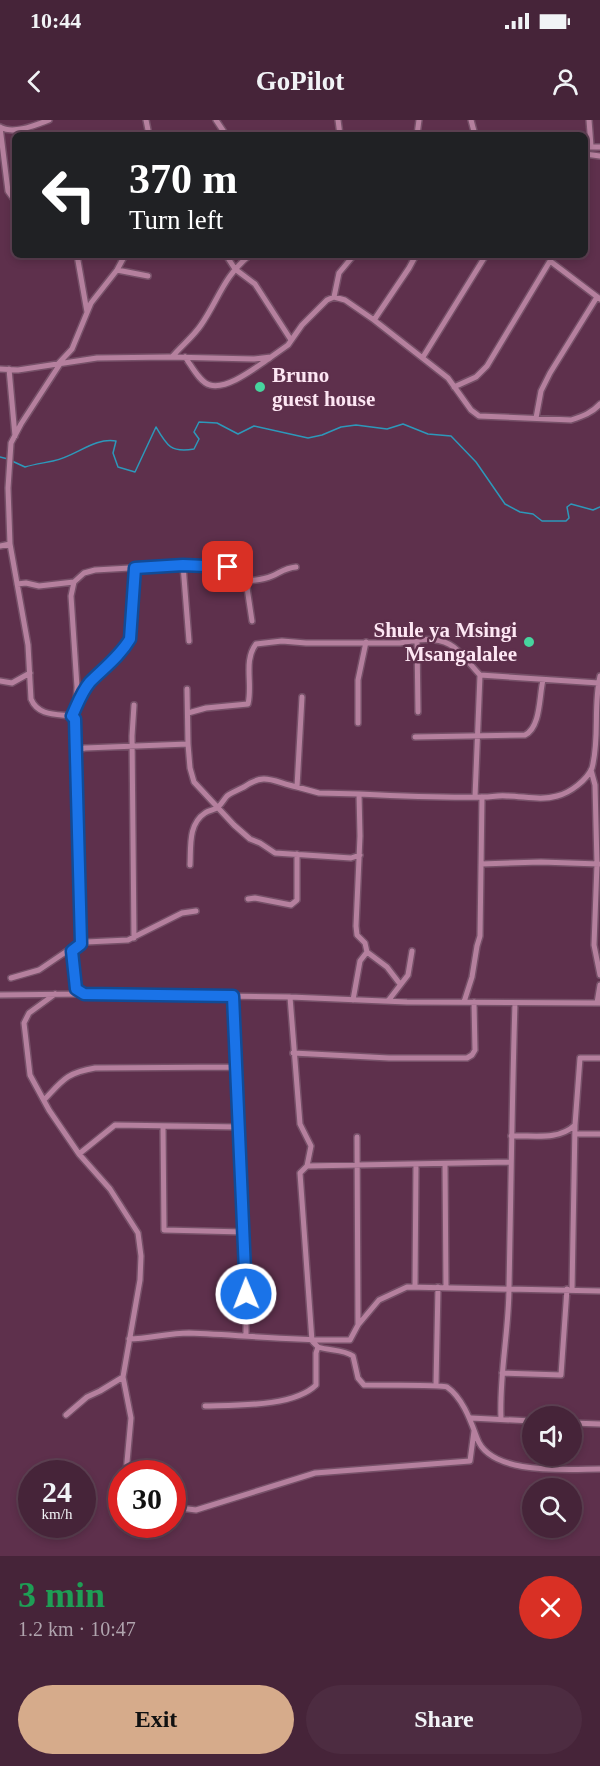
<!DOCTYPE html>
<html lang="en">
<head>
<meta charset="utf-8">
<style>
	body { margin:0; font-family:Georgia,serif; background:#4d2c41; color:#f1f3f6; height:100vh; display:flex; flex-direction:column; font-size:22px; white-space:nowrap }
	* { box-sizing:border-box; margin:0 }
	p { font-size:20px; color:#b0a4ae }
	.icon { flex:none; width:33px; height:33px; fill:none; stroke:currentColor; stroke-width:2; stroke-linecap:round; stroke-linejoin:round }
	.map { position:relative; height:1436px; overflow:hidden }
	.details { display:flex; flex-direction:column; background:#462439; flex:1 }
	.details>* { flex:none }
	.top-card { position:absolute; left:12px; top:12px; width:576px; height:126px; border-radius:9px; box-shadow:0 3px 9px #0003,0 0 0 2px #5e4153; background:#202124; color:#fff; overflow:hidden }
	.buttons { position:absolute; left:522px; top:1286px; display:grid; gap:12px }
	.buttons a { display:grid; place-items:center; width:60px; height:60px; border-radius:50%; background:#462439; box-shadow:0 3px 9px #0003,0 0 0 2px #5e4153; font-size:30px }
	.speed { position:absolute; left:18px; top:1340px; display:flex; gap:12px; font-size:30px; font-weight:700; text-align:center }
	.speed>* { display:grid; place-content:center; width:78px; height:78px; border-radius:50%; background:#462439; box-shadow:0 3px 9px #0003,0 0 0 2px #5e4153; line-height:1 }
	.speed small { font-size:15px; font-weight:400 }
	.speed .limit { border:9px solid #d22; background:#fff; color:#111 }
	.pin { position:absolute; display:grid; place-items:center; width:51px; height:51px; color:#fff; margin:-26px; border-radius:12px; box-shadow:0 3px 9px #0006 }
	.me { position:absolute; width:66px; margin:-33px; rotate:359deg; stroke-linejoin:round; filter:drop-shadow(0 0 4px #0008) }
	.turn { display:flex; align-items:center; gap:21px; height:126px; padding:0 18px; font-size:27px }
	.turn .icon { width:78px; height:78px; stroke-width:2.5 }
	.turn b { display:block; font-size:42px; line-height:51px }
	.round { display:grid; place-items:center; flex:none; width:63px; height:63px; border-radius:32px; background:#4d2c41 }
	.head { display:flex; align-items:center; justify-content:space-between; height:102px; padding:0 18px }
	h1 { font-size:36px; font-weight:800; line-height:45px; color:#1e9e55 }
	.action { display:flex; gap:12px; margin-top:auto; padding:12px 18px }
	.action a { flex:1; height:69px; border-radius:36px; background:#d6ab8b; color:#111; font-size:24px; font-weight:800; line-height:69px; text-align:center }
	.action a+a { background:#4d2c41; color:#f1f3f6 }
	.status { display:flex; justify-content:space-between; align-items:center; height:42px; padding:0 30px; background:#462439; direction:ltr }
	.status svg { height:16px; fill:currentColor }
	header { display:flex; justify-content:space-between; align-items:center; height:78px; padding:0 18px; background:#462439; font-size:27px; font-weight:800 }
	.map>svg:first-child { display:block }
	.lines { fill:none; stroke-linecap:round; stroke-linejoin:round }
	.stream { stroke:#2d98ba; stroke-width:1.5 }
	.street-casing { stroke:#765068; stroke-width:8 }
	.street { stroke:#b5809e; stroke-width:5 }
	.route-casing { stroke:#114b97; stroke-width:15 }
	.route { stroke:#1a73e8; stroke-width:10 }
	.poi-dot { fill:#47d49e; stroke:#5e304c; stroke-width:2 }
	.labels { text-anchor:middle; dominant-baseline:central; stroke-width:5; stroke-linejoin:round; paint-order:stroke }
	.poi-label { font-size:21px; font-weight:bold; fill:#fde6f3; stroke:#5e304c; text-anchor:start }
</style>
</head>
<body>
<div class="status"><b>10:44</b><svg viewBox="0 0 49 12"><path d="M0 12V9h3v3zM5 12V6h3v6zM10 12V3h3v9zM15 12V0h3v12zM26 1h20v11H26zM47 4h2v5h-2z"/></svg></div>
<header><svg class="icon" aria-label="back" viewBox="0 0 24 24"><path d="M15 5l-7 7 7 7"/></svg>GoPilot<svg class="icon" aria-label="person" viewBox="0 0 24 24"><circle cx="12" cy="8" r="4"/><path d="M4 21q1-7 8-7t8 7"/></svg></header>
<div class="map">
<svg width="600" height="1436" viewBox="0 0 600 1436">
	<rect width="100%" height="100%" fill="#5e304c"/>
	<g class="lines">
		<!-- stream -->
		<path class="stream" d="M0,337L8,339
			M12,341L25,347C35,344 44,343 53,341C75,337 94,317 116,321L113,333L118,347L135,352L156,307C167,326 171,333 194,329L199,319L194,312L199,302L217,303L238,314L254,306L308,318L322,315L341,307L356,305L387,309L403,304L428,314L451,316L476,342L505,384L520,392L533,394L542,401H566L569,398L567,387L571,384L593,390L600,387"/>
		<defs>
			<path id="street" d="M146,0L149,15
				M216,0L226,15
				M338,0L340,15
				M471,0L475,15
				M589,0L591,26
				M0,7L8,71L15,81
				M0,7C13,15 36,5 49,0
				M417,15L419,0
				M585,27H600
				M585,34L600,36
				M77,135L87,192
				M226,135L235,149L255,164L291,220
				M551,135L550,141L600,179
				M117,150L148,156
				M334,177L339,153L354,135
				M374,200L409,148L416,135
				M172,237C181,226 193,217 201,205C219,179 223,157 250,135
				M185,237C191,245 200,263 210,265C228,270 256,247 270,238
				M423,237L486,135
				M58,244L72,229L91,183L117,150L125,135
				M0,249L18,250L97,238L169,237L254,239L271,237L288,225L302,205L327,180L334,177L345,180L374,200L448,258L471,290L479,296L571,300C583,296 592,293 600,284
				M9,249L15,316
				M454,267L476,257L487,246L550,141
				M536,298L541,271L550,253L597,177
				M10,424L28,525L31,579C38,596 56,594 72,596
				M0,426L10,424L8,368L11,323L21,304L60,244
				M183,445L189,521
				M246,461L252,501
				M74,462L71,476L77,567L76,587L72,596L75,599L81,824L72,831L76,869L84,874L290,877L407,882L600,883
				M17,464L26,463L39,466L74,462L84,453L95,450L183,445L221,446L240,452L246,461C255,460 263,460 272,456C281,452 285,448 296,447
				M0,561L12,563L30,553
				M187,569L188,624
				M77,580C93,558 116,542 130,519L135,448
				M134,585L132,616L134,818
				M418,592L417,520C454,517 457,530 480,555L599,563
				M188,593L206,588L248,584C253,564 243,541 256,524L282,521L306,523H400L417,520
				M358,603V560L366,522
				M415,617L525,615C541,607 539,576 543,560
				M76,630L85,628L188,624L190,648L194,662L234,705L250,719L260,723L275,733L351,738L360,735
				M591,650L595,665L597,744L594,825L600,855
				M297,667L319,673L359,674
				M475,677L480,555
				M481,744L541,742L599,744
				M190,745C191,727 188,704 205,693C209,690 215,690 218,687C222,684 224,679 227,676C232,672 238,670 244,667C265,652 273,662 297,667L302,577
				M248,779L255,778L291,785L297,780V734
				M11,858L39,850L73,827L86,822L128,820L182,793L196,791
				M400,864L387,847L367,832L365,823L357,815L356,806L360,716L359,674C400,676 442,678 484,677C491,677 499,675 507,676C523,676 541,681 557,676C570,673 587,660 592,648C600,618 593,587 600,556
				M55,874L29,893L24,903L30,955L49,990L79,1034L110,1069L138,1113L141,1136L140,1160L123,1257L131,1298L126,1353
				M0,875L82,874
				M233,876L246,1153V1215
				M353,880L360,841L367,832
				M388,881L408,855L412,831
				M464,882L472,857L477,826L480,816L482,677
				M597,883L600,865
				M293,933L389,938H467L472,935L475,930L474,882
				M44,980C63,960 66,953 95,948L236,947
				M163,1006L164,1110L244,1112
				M575,1014H600
				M511,1016C533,1015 558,1021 575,1005L580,938H600
				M357,1017L358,1204
				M79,1034L115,1005L239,1007
				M445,1044L446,1167
				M307,1046L510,1042
				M415,1167L416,1044
				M572,1170L575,1005
				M129,1219C149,1219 168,1213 189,1213C243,1215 296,1221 350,1220L358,1205L379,1180L407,1167L600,1171
				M318,1227C330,1231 343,1229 353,1236L358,1258L364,1265C375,1265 443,1265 447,1267C463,1278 471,1302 477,1318C490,1356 568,1349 600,1349
				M502,1253L561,1255L567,1169
				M436,1265L438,1167
				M205,1286C236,1285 294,1287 316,1265V1233L318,1227L312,1221L300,1053L307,1046L311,1026L300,1004L290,877
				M66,1295L87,1277L100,1271L123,1257
				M471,1298L532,1301
				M501,1299C499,1255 509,1211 509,1167C511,1072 512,977 515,883
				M572,1303L600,1304
				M172,1387L196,1390L315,1353L470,1341L474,1311
				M122,1392V1403"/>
		</defs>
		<!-- street casing -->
		<use href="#street" class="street-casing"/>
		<!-- street -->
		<use href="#street" class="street"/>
	</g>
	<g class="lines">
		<defs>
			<path id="route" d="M228,447L183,445L135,448L130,519C120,536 104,548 90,562C81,573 78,583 72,596L75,599L81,824L72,831L76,869L84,874L233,876L246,1174"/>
		</defs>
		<!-- route casing -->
		<use href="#route" class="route-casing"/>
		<!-- route -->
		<use href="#route" class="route"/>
	</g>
	<!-- markers -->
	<g class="poi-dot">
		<circle cx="260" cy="267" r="6"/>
		<circle cx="529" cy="522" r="6"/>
	</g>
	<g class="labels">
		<!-- poi labels -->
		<g class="poi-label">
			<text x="272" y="255">Bruno<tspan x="272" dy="24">guest house</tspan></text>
			<text x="517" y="510" text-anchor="end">Shule ya Msingi<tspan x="517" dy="24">Msangalalee</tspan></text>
		</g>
	</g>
</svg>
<div class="buttons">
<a><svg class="icon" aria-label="sound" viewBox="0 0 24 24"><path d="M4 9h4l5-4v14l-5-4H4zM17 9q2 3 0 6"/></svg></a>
<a><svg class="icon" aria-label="search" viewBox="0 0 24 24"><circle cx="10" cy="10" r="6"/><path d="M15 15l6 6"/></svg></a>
</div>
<div class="speed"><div>24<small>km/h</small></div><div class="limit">30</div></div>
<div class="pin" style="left:228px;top:447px;background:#d93025"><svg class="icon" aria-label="arrive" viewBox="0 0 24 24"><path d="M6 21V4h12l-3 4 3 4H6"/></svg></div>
<svg class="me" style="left:246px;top:1174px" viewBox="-20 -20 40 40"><circle r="17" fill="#1a73e8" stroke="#fff" stroke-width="3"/><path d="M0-11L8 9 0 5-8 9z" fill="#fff"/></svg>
<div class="top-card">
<div class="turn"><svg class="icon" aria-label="left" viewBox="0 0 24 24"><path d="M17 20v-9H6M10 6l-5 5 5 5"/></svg><div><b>370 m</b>Turn left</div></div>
</div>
</div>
<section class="details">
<div class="head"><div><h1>3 min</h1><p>1.2 km · 10:47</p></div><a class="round" style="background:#d93025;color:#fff"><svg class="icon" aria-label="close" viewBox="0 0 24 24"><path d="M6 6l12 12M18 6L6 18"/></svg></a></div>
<div class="action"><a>Exit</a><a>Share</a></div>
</section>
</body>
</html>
